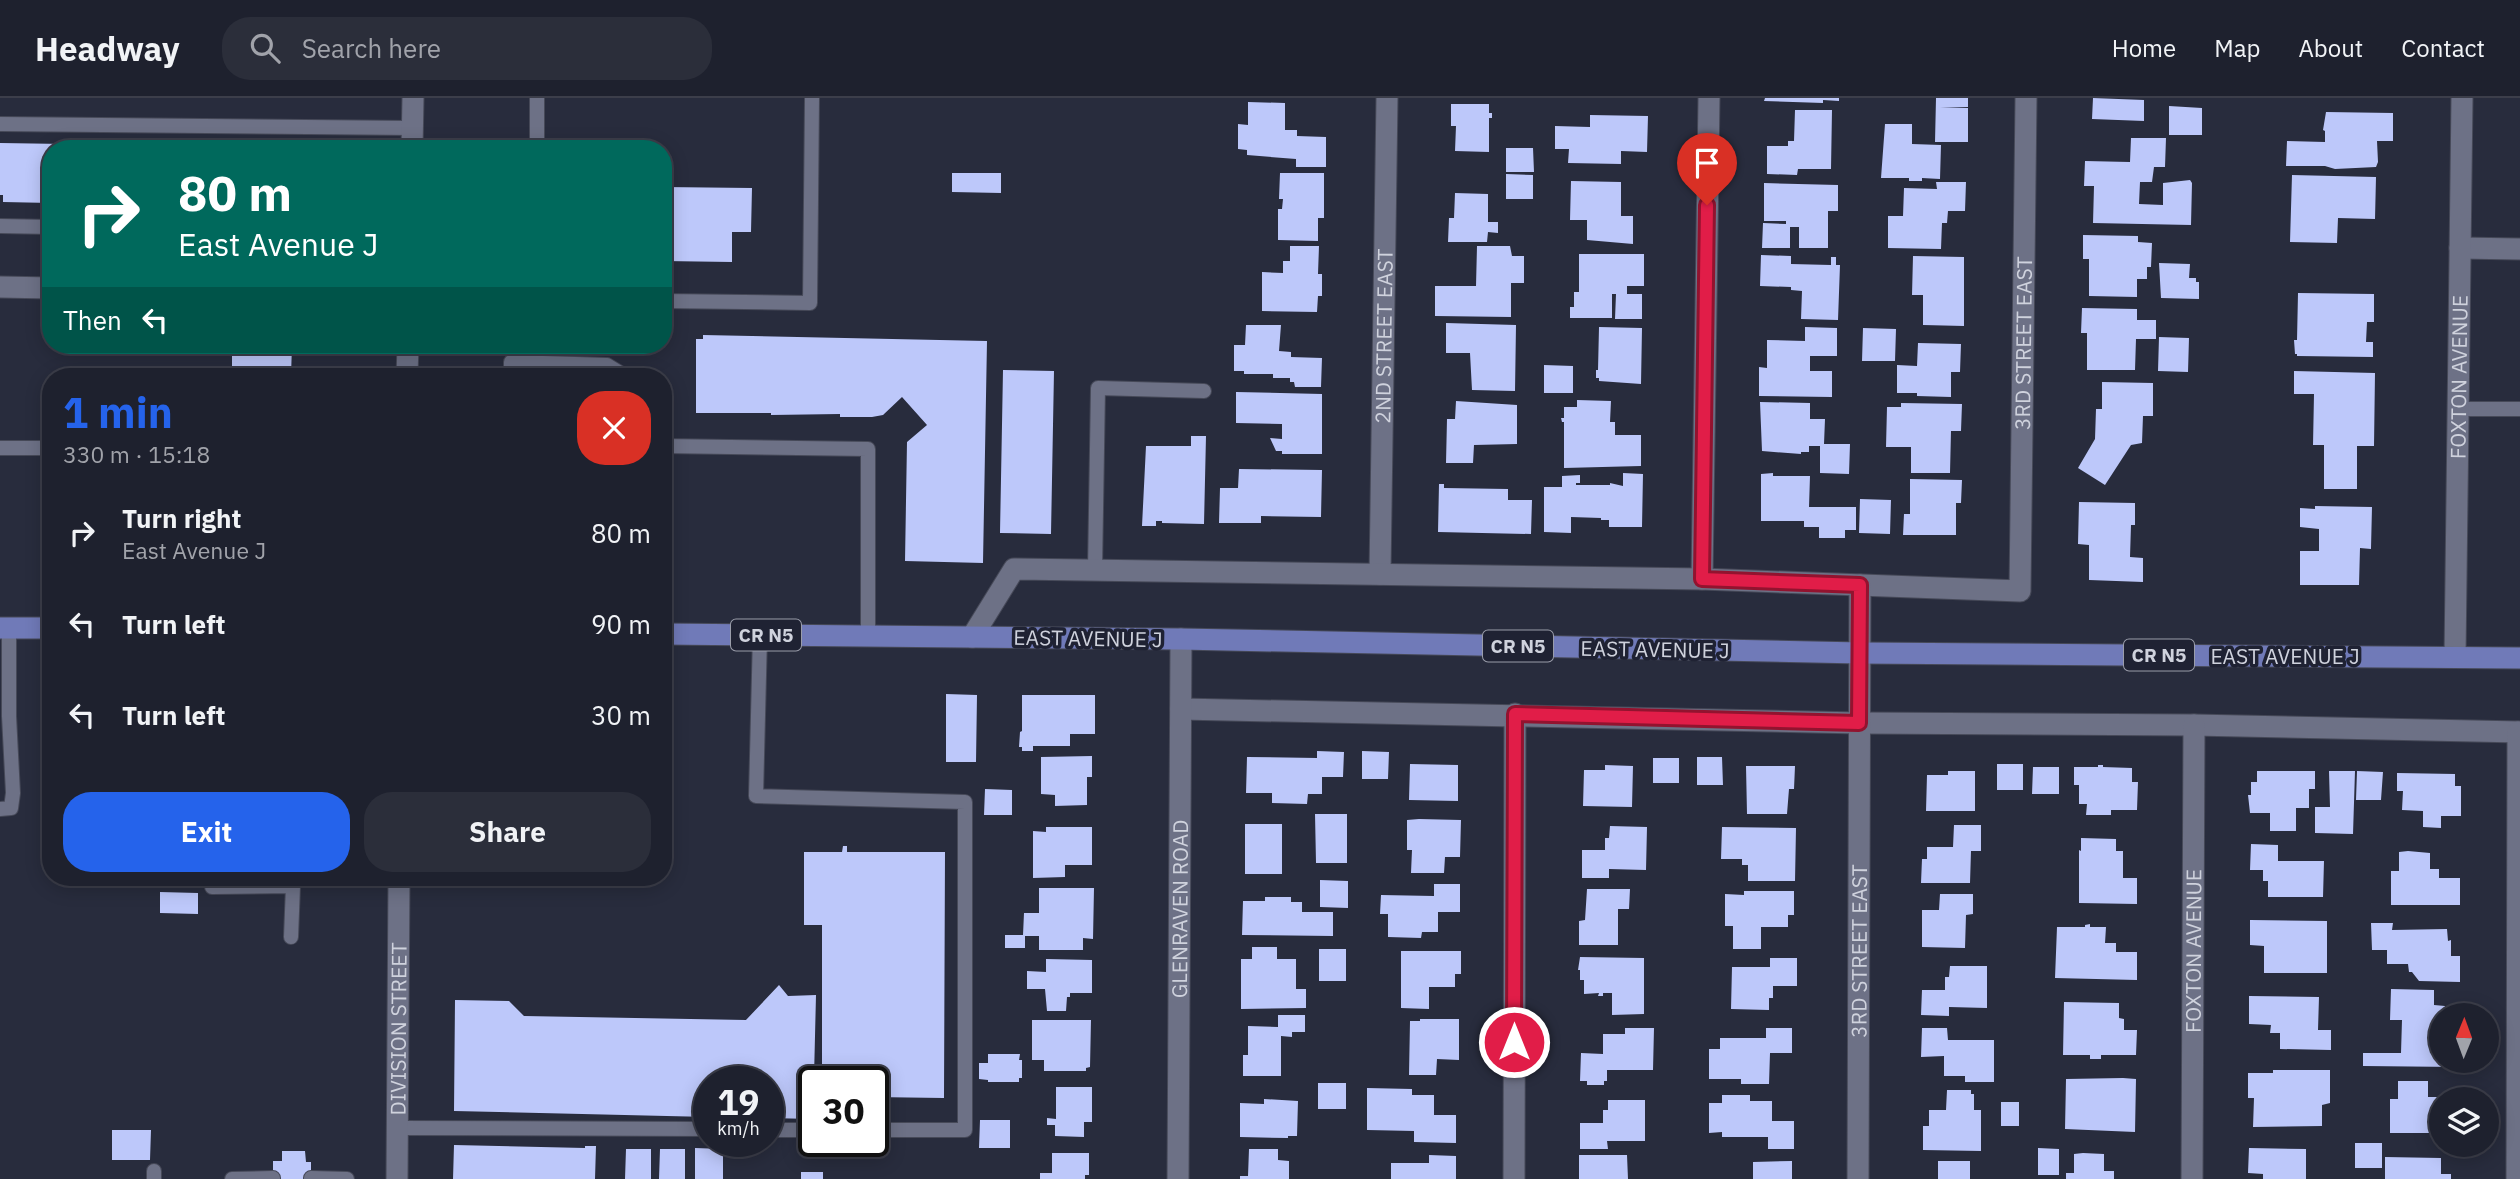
<!DOCTYPE html>
<html lang="en">
<head>
<meta charset="utf-8">
<style>
	body { margin:0; font-family:"IBM Plex Sans",sans-serif; background:#2b2e3a; color:#f1f3f6; height:100vh; display:flex; flex-direction:column; font-size:26px; white-space:nowrap }
	* { box-sizing:border-box; margin:0 }
	p { font-size:23px; color:#a1a3aa }
	.icon { flex:none; width:38px; height:38px; fill:none; stroke:currentColor; stroke-width:2; stroke-linecap:round; stroke-linejoin:round }
	.map { position:relative; flex:1; overflow:hidden }
	.details { position:absolute; left:42px; top:270px; width:630px; height:518px; display:flex; flex-direction:column; background:#1e212e; border-radius:28px; box-shadow:0 4px 18px #0003,0 0 0 2px #3c3e4a }
	.details>* { flex:none }
	.banner { position:absolute; left:42px; top:42px; width:630px; height:214px; border-radius:28px; box-shadow:0 4px 18px #0003,0 0 0 2px #3c3e4a; background:#00695c; color:#fff; overflow:hidden }
	.needle { width:46px; rotate:1deg }
	.buttons { position:absolute; left:2429px; top:905px; display:grid; gap:14px }
	.buttons a { display:grid; place-items:center; width:70px; height:70px; border-radius:50%; background:#1e212e; box-shadow:0 4px 18px #0003,0 0 0 2px #3c3e4a; font-size:35px }
	.speed { position:absolute; left:693px; top:968px; display:flex; gap:14px; font-size:35px; font-weight:700; text-align:center }
	.speed>* { display:grid; place-content:center; width:91px; height:91px; border-radius:50%; background:#1e212e; box-shadow:0 4px 18px #0003,0 0 0 2px #3c3e4a; line-height:1 }
	.speed small { font-size:18px; font-weight:400 }
	.speed .limit { border:4px solid #111; border-radius:10px; background:#fff; color:#111 }
	.pin { position:absolute; display:grid; place-items:center; width:60px; height:60px; color:#fff; margin:-72px -30px; border-radius:50% 50% 50% 0; rotate:-45deg; box-shadow:0 0 7px #0007 }
	.pin .icon { rotate:45deg }
	.me { position:absolute; width:77px; margin:-38px; rotate:0deg; stroke-linejoin:round; filter:drop-shadow(0 0 5px #0008) }
	.turn { display:flex; align-items:center; gap:24px; height:147px; padding:0 21px; font-size:32px }
	.turn .icon { width:91px; height:91px; stroke-width:2.5 }
	.turn b { display:block; font-size:49px; line-height:60px }
	.then { display:flex; align-items:center; height:66px; padding:0 21px; background:#0003; gap:14px; font-size:26px }
	.round { display:grid; place-items:center; flex:none; width:74px; height:74px; border-radius:28px; background:#2b2e3a }
	.head { display:flex; align-items:center; justify-content:space-between; height:119px; padding:0 21px }
	h1 { font-size:42px; font-weight:700; line-height:52px; color:#2563eb }
	.action { display:flex; gap:14px; margin-top:auto; padding:14px 21px }
	.action a { flex:1; height:80px; border-radius:28px; background:#2563eb; color:#fff; font-size:28px; font-weight:700; line-height:80px; text-align:center }
	.action a+a { background:#2b2e3a; color:#f1f3f6 }
	ul { padding:0; list-style:none }
	li { display:flex; align-items:center; gap:21px; height:91px; padding:0 21px }
	li div { flex:1 }
	li b { display:block; font-size:26px }
	li em { font-style:normal }
	header { display:flex; align-items:center; gap:42px; box-sizing:border-box; height:98px; padding:0 35px; background:#1e212e; border-bottom:2px solid #3c3e4a }
	header strong { font-size:33px }
	nav { display:flex; gap:38px; margin-inline-start:auto; font-size:24px }
	.search { width:490px; height:63px; background:#2b2e3a; display:flex; align-items:center; gap:18px; box-sizing:border-box; padding:0 24px; border-radius:28px; color:#a1a3aa; font-size:26px }
	.map>svg:first-child { display:block }
	.building { fill:#bdc8fa }
	.lines { fill:none; stroke-linecap:round; stroke-linejoin:round }
	.service-casing { stroke:#464958; stroke-width:16 }
	.minor-casing { stroke:#464958; stroke-width:23 }
	.secondary-casing { stroke:#464958; stroke-width:23 }
	.primary-casing { stroke:#464958; stroke-width:23 }
	.service { stroke:#6d7186; stroke-width:14 }
	.minor { stroke:#6d7186; stroke-width:21 }
	.secondary { stroke:#6d7186; stroke-width:21 }
	.primary { stroke:#707ab8; stroke-width:21 }
	.route-casing { stroke:#92132f; stroke-width:18 }
	.route { stroke:#e11d48; stroke-width:12 }
	.labels { text-anchor:middle; dominant-baseline:central; stroke-width:7; stroke-linejoin:round; paint-order:stroke }
	.shield { fill:#1f2233; stroke:#9a9daa; stroke-width:2 }
	.shield-label { font-size:19px; font-weight:bold; fill:#cfd2dd }
	.street-label { font-size:21px; fill:#cfd2dd; stroke:#1f2233 }
</style>
</head>
<body>
<header>
<strong>Headway</strong>
<div class="search"><svg class="icon" aria-label="search" viewBox="0 0 24 24"><circle cx="10" cy="10" r="6"/><path d="M15 15l6 6"/></svg>Search here</div>
<nav><a>Home</a><a>Map</a><a>About</a><a>Contact</a></nav>
</header>
<div class="map">
<svg width="2520" height="1081" viewBox="0 0 2520 1081">
	<rect width="100%" height="100%" fill="#282c3d"/>
	<!-- building -->
	<path class="building" d="M1765,0H1839V3L1823,2V5L1764,3Z
		M1936,0H1968V9H1940L1968,10V44H1935Z
		M2093,0L2144,2V23L2092,21Z
		M1248,4L1285,5V32H1297V38L1326,39V69H1296V61L1247,57V52L1238,51V26L1248,27Z
		M1451,6H1489V15H1492V20H1489V54L1455,53L1456,28H1451Z
		M2169,8L2202,10V37H2169Z
		M1795,12H1832L1831,71H1798L1797,77L1767,76V48H1788V43H1794Z
		M2326,14L2393,15V43H2377L2378,64L2376,69L2335,71L2325,68H2286L2287,43L2325,44V33L2323,32Z
		M1590,17L1648,18L1647,54L1621,53V66L1568,65L1569,51H1555V28L1590,29Z
		M1885,26H1912V46L1941,47L1940,81L1922,80V83H1909V80H1881Z
		M2131,40H2166L2165,69H2154L2152,84H2140L2139,106L2163,107V85L2190,82L2192,85L2191,127L2093,125L2094,88H2084L2085,63L2130,64Z
		M0,45L65,46V51H51V105L3,104V97H0Z
		M1506,50H1533L1534,74H1506Z
		M952,75H1001V95L952,94Z
		M1280,75H1324V120H1318V143L1278,142V111H1282L1283,101H1279Z
		M1506,76L1533,77V101H1506Z
		M2292,77L2376,79L2375,121L2338,120L2337,145L2290,144Z
		M1571,83L1621,84V118H1633V146L1587,142V122H1570Z
		M1936,84H1966L1965,113H1948L1947,125H1942L1941,151L1888,150V118H1903L1904,90L1937,91Z
		M1764,85L1838,87V113H1828V150H1799V129H1790V150H1762L1763,125L1786,126V123H1764Z
		M663,89L752,90L751,134H732V164L663,163Z
		M1455,95L1488,96V124H1498V135L1488,134L1487,144H1448L1449,120H1454Z
		M2083,137L2138,138V144L2152,145L2151,169H2147V181H2137V199L2089,198V161H2083Z
		M1290,148H1319L1318,176H1322V198H1318L1317,214L1262,213V174L1283,175V163H1290Z
		M1477,148H1510L1512,158H1524V185H1511V219L1435,218V188H1476Z
		M1579,156H1644V188H1627V196H1642V221H1615L1616,196H1612V220H1570V209H1574V194H1579Z
		M1761,157L1791,158V166L1831,167V159H1836V167H1840L1838,222L1801,221L1802,193L1791,192V189L1760,188Z
		M1913,158L1964,159V228L1923,227V197H1912Z
		M2159,165L2190,166L2189,180H2196V184H2199V201L2161,200Z
		M2298,195L2374,196V224H2367L2366,244H2373V259L2297,258V256H2295L2294,242H2297Z
		M2082,210L2137,211V222H2156V241H2136L2135,272H2087V235H2081Z
		M1446,225L1516,227L1515,293L1472,292L1470,255H1446Z
		M1246,227H1281L1279,253L1291,254V259L1322,260L1321,289H1295L1294,284H1290V280H1273V276H1244V273H1234V247H1245Z
		M1599,229L1642,230L1641,286L1599,283V280H1596V272H1598Z
		M1805,229L1837,230V258H1810V273H1832V299L1759,298V269L1767,270V242L1805,243Z
		M1863,230L1896,231L1895,263H1862Z
		M703,237L987,243L983,465L905,463L907,344L927,327L902,299L883,317L872,319H840V316L771,317V315H696V241H703Z
		M2159,239L2189,240L2188,274L2158,273Z
		M1918,245L1961,246L1960,274H1951V299L1917,298V295H1897V267L1917,268Z
		M265,247H292L291,278H232V255L256,256L257,253H265Z
		M1544,267L1573,268V295H1544Z
		M1003,272L1054,273L1051,436L1000,435Z
		M2294,273L2375,275L2374,348H2357V391H2324V347H2313L2314,296H2294Z
		M2102,284L2153,285V318H2143L2142,345L2131,347L2105,387L2078,370L2095,341L2096,311H2102Z
		M1236,294L1322,296V356H1282V353H1276L1270,340L1282,341V326L1236,325Z
		M1577,302L1611,303L1610,324H1615V337H1641V368L1564,370V324H1562L1561,320H1564V309H1577Z
		M1456,303L1517,307V346L1474,347L1473,365H1446L1447,321H1455Z
		M1760,304L1810,305V321H1825L1824,346H1850L1849,376L1820,375V348H1809V354H1801V356L1762,353Z
		M1901,305L1962,306L1961,333H1951L1950,375H1911V349H1886L1887,309H1901Z
		M1191,338H1206L1204,426L1162,425V423H1156V428H1142L1146,348H1191Z
		M1239,371L1322,372L1321,419L1261,418V425H1219L1220,390H1238Z
		M1623,375L1643,376L1642,429H1609V422H1601V420L1571,419V435L1544,434V389H1562V378L1580,377V385H1576V387H1610V385L1623,388Z
		M1773,375V378H1810L1809,409H1856V432H1845V440H1819V429H1804V423H1761V376Z
		M1910,381L1962,382L1961,405H1956V437H1903L1904,416H1910Z
		M1439,386H1444V390L1508,391V402H1532L1531,436L1438,434Z
		M1860,401L1891,402L1890,436L1859,435Z
		M2079,404L2135,405V427H2131L2130,459L2143,460V484L2089,482V447L2078,446Z
		M2315,408L2372,409L2371,451L2360,450L2359,487H2300V453H2319V431L2300,429V410L2315,411Z
		M946,596L977,597L976,664H946Z
		M1022,597H1095V636H1070V648H1033V653H1022V649H1019L1020,634L1022,633Z
		M1317,653L1344,654L1343,679H1322V696H1308L1307,706L1272,705V695H1246L1247,659L1317,660Z
		M1362,653L1389,654L1388,681H1362Z
		M1092,658V679H1087V707L1055,708V697L1041,696V659Z
		M1697,659H1722L1723,687H1697Z
		M1653,660H1679V685H1653Z
		M1410,666L1458,667V703L1409,702Z
		M1997,666H2023V692H1997Z
		M1605,667L1633,668L1632,709L1583,708L1584,672H1605Z
		M2098,667H2103V669L2132,670V684H2138L2137,712H2111V717H2086L2087,706H2079V687H2074V669H2098Z
		M1746,668H1795L1794,691H1789L1787,716H1747Z
		M2033,669H2059V696H2032Z
		M1948,673H1975V713H1926L1927,677H1948Z
		M2257,673H2315V691H2309V710H2296V733H2270V715H2250L2248,697H2251V684H2257Z
		M2329,673H2355L2353,736L2315,735V709H2330Z
		M2357,673L2383,674L2381,702H2356Z
		M2397,675L2455,676V688H2461V718H2441V730L2423,729V713L2402,712L2403,693H2397Z
		M985,691L1012,692V717H984Z
		M1315,716H1347V765H1316Z
		M1419,721L1461,722L1460,759H1445L1444,775H1411L1412,752H1407V722Z
		M1245,726H1282V776H1245Z
		M1954,727H1981V753H1971L1970,785H1921L1922,761H1927V749H1953Z
		M1610,728L1647,729L1646,772L1609,771V780H1582V752H1605V740H1609Z
		M1046,729H1092V767H1065V779L1033,780V733L1046,734Z
		M1722,729L1796,730L1795,783H1748V767H1742V761H1721Z
		M2081,740L2116,741V753H2123V780H2137V806L2079,805V752L2081,753Z
		M2251,746L2278,747V763H2324L2323,799H2268V783H2263V772H2250Z
		M843,748H847V754H945L944,1000L873,999V984H822V827H804V754H842Z
		M2408,753L2430,755V771H2439V780H2460V807H2391V773H2399V754Z
		M1320,782L1348,783V810L1320,809Z
		M1434,786H1460V814H1438V834H1422L1421,840L1388,839V816H1380L1381,797L1434,798Z
		M1039,790H1094L1093,841L1083,840V852H1039V838H1025V850H1005V837H1023L1024,815H1039Z
		M1587,791H1630L1629,811H1618V847H1579V823L1585,822Z
		M1744,793H1794V817H1788V829H1761V851H1733V828H1725V796L1744,797Z
		M160,794L198,795V816L160,815Z
		M1940,796H1973V816L1966,817L1965,850L1922,849V812H1939Z
		M1265,799H1291V804H1302V814H1333V838L1242,837L1243,803H1265Z
		M2250,822L2327,823V875H2264V848L2250,847Z
		M2371,825H2393L2392,832L2447,831L2448,843L2451,842V858H2460V884L2419,883L2412,874H2409L2408,866H2387V852H2372Z
		M2090,826V829H2106L2105,845H2116V854H2137V882L2055,880L2057,829H2085V827Z
		M1252,849H1277V861H1296V891H1306V910L1241,911V861H1252Z
		M1319,851H1346V883H1319Z
		M1401,853H1461V876H1455V889H1429V911L1401,910Z
		M1580,859L1644,860V916L1612,917V895H1603V898H1598L1599,895L1584,896V882H1580V872H1578Z
		M1770,860H1797V888H1773V900H1769V912L1731,911L1732,869H1770Z
		M1046,861L1092,862V895H1070V899H1067L1066,913H1047L1045,891H1027V873L1046,874Z
		M1950,868H1987V910L1949,909V918L1921,917L1922,892H1945V879H1949Z
		M779,887L788,898L816,897L813,1021L768,1020V984H709V1019L454,1013L455,902L509,903L524,918L746,922Z
		M2391,891L2434,892V907L2445,908V917H2441V962H2457V969L2363,968V955H2401L2402,922H2390Z
		M2249,898L2319,899L2318,932H2331V952L2280,951V935H2270L2271,927L2249,926Z
		M2064,904L2119,905V920L2124,921V932H2137L2136,957H2101V961H2090V957H2063Z
		M1278,917H1305V934H1292V939L1281,938V978H1243V957H1248V928L1278,929Z
		M1420,921H1459V962L1437,961L1436,977H1409L1410,923H1420Z
		M1032,922H1091L1090,969L1086,970V973H1044V962H1032Z
		M1625,930H1654L1653,972H1607V983H1604V987H1587V983H1580L1581,955L1603,956V936H1625Z
		M1766,930H1792V955H1770L1769,986H1741V981H1709V951H1720V940H1766Z
		M1922,930H1947L1948,942H1994V984H1965V978H1944V958L1921,959Z
		M988,956H1020L1019,962H1022V980H1019V984H988V982L979,981V965H988Z
		M2273,972H2330V1005L2322,1007V1028L2253,1029L2254,1000H2248V975H2273Z
		M2123,980L2136,981L2135,1034L2065,1031L2066,981Z
		M2398,983H2428V999H2437L2438,1008H2441V1035H2390V1001H2398Z
		M1318,985H1346V1011H1318Z
		M1056,989H1092V1024H1084V1039L1055,1038V1027H1047V1020L1056,1021Z
		M1367,990L1412,991V997H1434V1017H1456V1045L1414,1044V1033L1367,1032Z
		M1947,992H1971V996H1974V1012H1981V1053L1923,1052V1028H1929V1012H1946Z
		M1722,997H1750V1003H1772V1023H1794V1051H1768V1039H1722V1034L1709,1035V1005H1722Z
		M1264,1001L1298,1003L1297,1038H1288V1040L1240,1039V1005L1264,1006Z
		M1608,1002H1645V1043H1607L1608,1051H1580V1025H1603V1012H1608Z
		M2001,1004H2019V1028H2001Z
		M980,1022H1010V1050H979Z
		M112,1032H151L150,1062H112Z
		M2355,1045H2382V1070H2355Z
		M454,1047L585,1050V1048H596L595,1081H453Z
		M695,1050L723,1051V1081H695Z
		M2038,1050L2059,1051V1077H2038Z
		M2249,1050L2306,1051V1081H2263V1076L2248,1075Z
		M626,1051H651V1081H625Z
		M660,1051H685V1081H659Z
		M1249,1051H1278V1062L1289,1063V1081H1240V1078H1248Z
		M282,1053H305L306,1064H311V1081H273V1063H282Z
		M1052,1055H1089V1077H1085V1081H1040V1075H1052Z
		M2083,1055L2104,1056V1073H2114V1081H2066V1075H2074V1056Z
		M1429,1057L1456,1058V1081H1391V1065H1429Z
		M1579,1057H1627L1628,1081H1579Z
		M2385,1059L2441,1060V1076H2451V1081H2385Z
		M1792,1063V1081H1753V1064Z
		M1938,1063H1970V1081H1938Z
		M801,1074H823V1081H801Z"/>
	<g class="lines">
		<defs>
			<path id="service" d="M537,0V51
				M0,26L412,30
				M0,128L51,129
				M663,203L810,205L812,0
				M511,278V264L607,267L625,278
				M2458,311H2520
				M663,348L868,351V538
				M0,350H51
				M1095,472L1098,290L1204,293
				M760,537L756,698L965,704V1032H873
				M0,711L11,710L13,695L9,618V530
				M212,789L293,788L295,779
				M291,839L293,788
				M397,1030L709,1031
				M768,1032H814
				M154,1073V1081
				M311,1080L347,1081
				M232,1081L273,1080"/>
			<g id="minor">
				<path d="M2460,150L2520,151"/>
				<path d="M0,189L51,190"/>
				<path id="s1" d="M1380,476L1387,0"/>
				<path d="M1702,481L1709,0"/>
				<path id="s2" d="M972,539L1014,471L1702,481L2020,493L2026,0"/>
				<path id="s3" d="M2455,559L2462,0"/>
				<path d="M1181,611L1859,625L2194,627L2520,634"/>
				<path id="s4" d="M1178,1081L1181,541"/>
				<path d="M1514,1081L1515,616"/>
				<path id="s5" d="M1858,1081L1860,487"/>
				<path id="s6" d="M2192,1081L2194,627"/>
				<path d="M2517,1081L2518,634"/>
			</g>
			<g id="secondary">
				<path d="M412,51L413,0"/>
				<path d="M407,278L408,247"/>
				<path id="s7" d="M397,1081L399,779"/>
			</g>
			<path id="primary" d="M0,530H51
				M663,536L1181,541L1860,555L2520,560"/>
		</defs>
		<!-- service casing -->
		<use href="#service" class="service-casing"/>
		<!-- minor casing -->
		<use href="#minor" class="minor-casing"/>
		<!-- secondary casing -->
		<use href="#secondary" class="secondary-casing"/>
		<!-- primary casing -->
		<use href="#primary" class="primary-casing"/>
		<!-- service -->
		<use href="#service" class="service"/>
		<!-- minor -->
		<use href="#minor" class="minor"/>
		<!-- secondary -->
		<use href="#secondary" class="secondary"/>
		<!-- primary -->
		<use href="#primary" class="primary"/>
	</g>
	<g class="lines">
		<defs>
			<path id="route" d="M1514,944L1515,616L1859,625L1860,487L1702,481L1707,107"/>
		</defs>
		<!-- route casing -->
		<use href="#route" class="route-casing"/>
		<!-- route -->
		<use href="#route" class="route"/>
	</g>
	<g class="labels">
		<!-- shield labels -->
		<g class="shield">
			<rect x="731" y="521.5" width="70" height="31" rx="5"/>
			<rect x="1483" y="532.5" width="70" height="31" rx="5"/>
			<rect x="2124" y="541.5" width="70" height="31" rx="5"/>
		</g>
		<g class="shield-label">
			<text x="766" y="537">CR N5</text>
			<text x="1518" y="548">CR N5</text>
			<text x="2159" y="557">CR N5</text>
		</g>
		<!-- street labels -->
		<g class="street-label">
			<text stroke="none"><textPath href="#s1" startOffset="238">2ND STREET EAST</textPath></text>
			<text stroke="none"><textPath href="#s2" startOffset="1334">3RD STREET EAST</textPath></text>
			<text stroke="none"><textPath href="#s3" startOffset="280">FOXTON AVENUE</textPath></text>
			<text transform="translate(1088 540) rotate(1)">EAST AVENUE J</text>
			<text transform="translate(1655 551) rotate(1)">EAST AVENUE J</text>
			<text x="2285" y="558">EAST AVENUE J</text>
			<text stroke="none"><textPath href="#s4" startOffset="270">GLENRAVEN ROAD</textPath></text>
			<text stroke="none"><textPath href="#s5" startOffset="228">3RD STREET EAST</textPath></text>
			<text stroke="none"><textPath href="#s6" startOffset="228">FOXTON AVENUE</textPath></text>
			<text stroke="none"><textPath href="#s7" startOffset="150">DIVISION STREET</textPath></text>
		</g>
	</g>
</svg>
<div class="buttons">
<a><svg class="needle" viewBox="-14 -14 28 28"><path d="M0-13l5 13h-10z" fill="#e53935"/><path d="M0 13l5-13h-10z" fill="#a1a3aa"/></svg></a>
<a><svg class="icon" aria-label="layers" viewBox="0 0 24 24"><path d="M12 4l9 5-9 5-9-5zM3 14l9 5 9-5"/></svg></a>
</div>
<div class="speed"><div>19<small>km/h</small></div><div class="limit">30</div></div>
<div class="pin" style="left:1707px;top:107px;background:#d93025"><svg class="icon" aria-label="arrive" viewBox="0 0 24 24"><path d="M6 21V4h12l-3 4 3 4H6"/></svg></div>
<svg class="me" style="left:1514px;top:944px" viewBox="-20 -20 40 40"><circle r="17" fill="#e11d48" stroke="#fff" stroke-width="3"/><path d="M0-11L8 9 0 5-8 9z" fill="#fff"/></svg>
<div class="banner">
<div class="turn"><svg class="icon" aria-label="right" viewBox="0 0 24 24"><path d="M7 20v-9h11M14 6l5 5-5 5"/></svg><div><b>80 m</b>East Avenue J</div></div>
<div class="then">Then<svg class="icon" aria-label="left" viewBox="0 0 24 24"><path d="M17 20v-9H6M10 6l-5 5 5 5"/></svg></div>
</div>
<section class="details">
<div class="head"><div><h1>1 min</h1><p>330 m · 15:18</p></div><a class="round" style="background:#d93025;color:#fff"><svg class="icon" aria-label="close" viewBox="0 0 24 24"><path d="M6 6l12 12M18 6L6 18"/></svg></a></div>
<ul>
<li><svg class="icon" aria-label="right" viewBox="0 0 24 24"><path d="M7 20v-9h11M14 6l5 5-5 5"/></svg><div><b>Turn right</b><p>East Avenue J</p></div><em>80 m</em></li>
<li><svg class="icon" aria-label="left" viewBox="0 0 24 24"><path d="M17 20v-9H6M10 6l-5 5 5 5"/></svg><div><b>Turn left</b></div><em>90 m</em></li>
<li><svg class="icon" aria-label="left" viewBox="0 0 24 24"><path d="M17 20v-9H6M10 6l-5 5 5 5"/></svg><div><b>Turn left</b></div><em>30 m</em></li>
</ul>
<div class="action"><a>Exit</a><a>Share</a></div>
</section>
</div>
</body>
</html>
